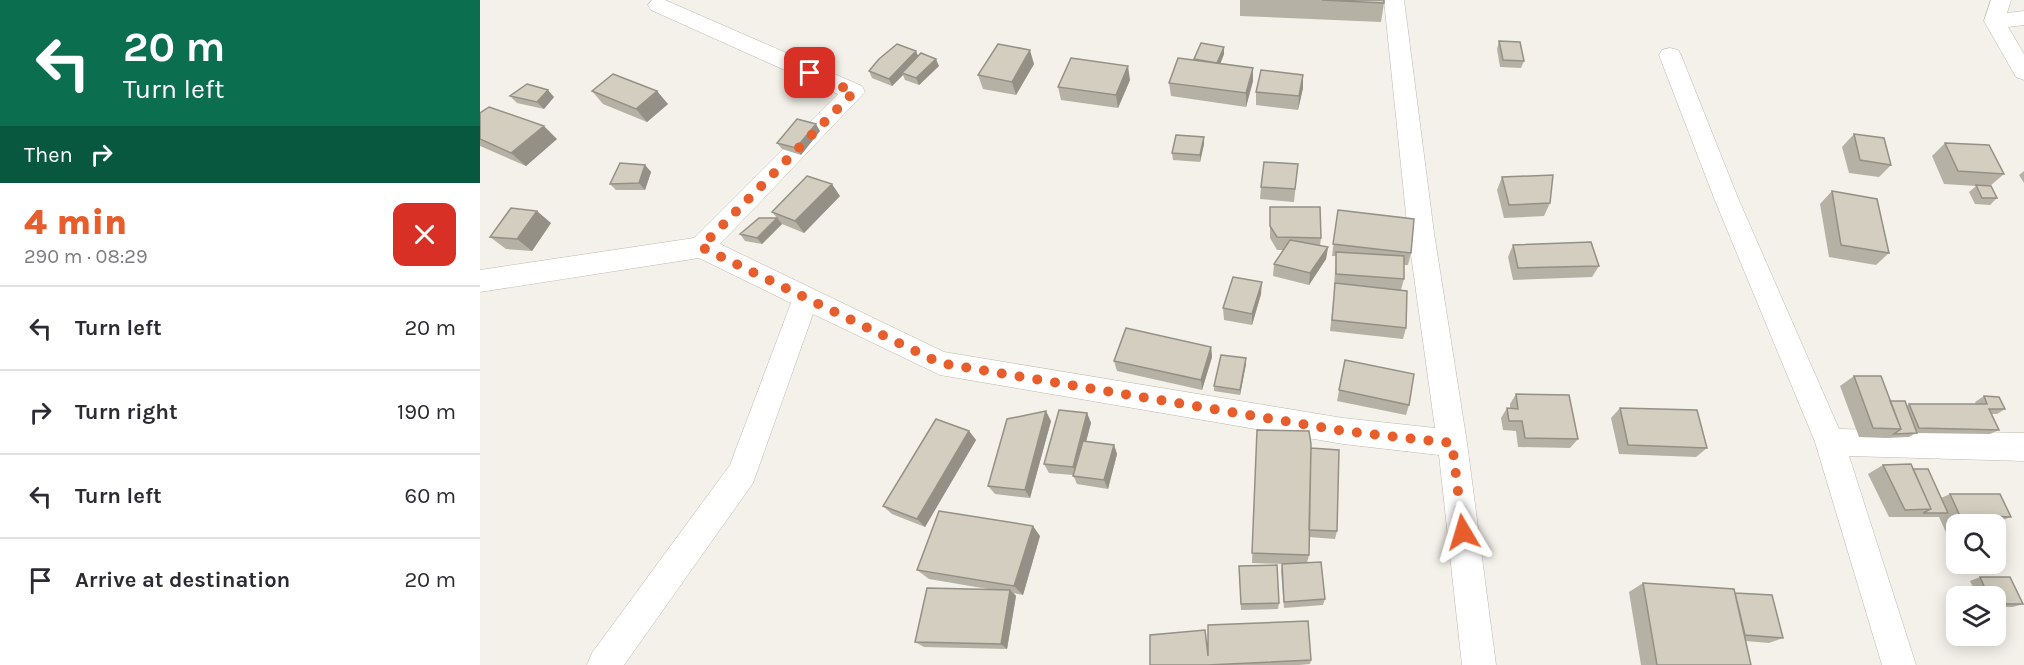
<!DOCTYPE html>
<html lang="en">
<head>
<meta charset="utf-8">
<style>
	body { margin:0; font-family:Karla,sans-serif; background:#f2f2f3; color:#2b2b33; height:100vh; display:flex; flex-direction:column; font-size:22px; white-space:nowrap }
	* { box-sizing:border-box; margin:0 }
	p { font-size:20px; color:#7c7c81 }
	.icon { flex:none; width:33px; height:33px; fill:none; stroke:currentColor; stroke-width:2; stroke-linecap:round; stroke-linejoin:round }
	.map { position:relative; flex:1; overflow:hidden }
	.side { display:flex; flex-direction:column; background:#fff; width:480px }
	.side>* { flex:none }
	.top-card { background:#0b6e4f; color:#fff; overflow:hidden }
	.fabs { position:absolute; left:1466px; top:514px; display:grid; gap:12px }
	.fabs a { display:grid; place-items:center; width:60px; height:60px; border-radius:12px; background:#fff; box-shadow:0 3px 15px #0003; font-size:30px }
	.pin { position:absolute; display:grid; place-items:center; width:51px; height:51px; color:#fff; margin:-26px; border-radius:12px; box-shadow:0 3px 9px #0006 }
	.me { position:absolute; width:66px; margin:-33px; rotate:353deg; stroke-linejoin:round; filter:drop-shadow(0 0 4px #0008) }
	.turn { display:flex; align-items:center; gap:21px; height:126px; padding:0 24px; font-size:27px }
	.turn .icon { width:78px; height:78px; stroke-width:2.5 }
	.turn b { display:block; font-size:42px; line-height:51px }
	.then { display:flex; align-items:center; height:57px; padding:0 24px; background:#0003; gap:12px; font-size:22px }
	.round { display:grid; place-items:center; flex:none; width:63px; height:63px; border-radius:12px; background:#f2f2f3 }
	.head { display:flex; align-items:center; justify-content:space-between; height:102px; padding:0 24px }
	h1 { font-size:36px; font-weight:800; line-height:45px; color:#e75d2c }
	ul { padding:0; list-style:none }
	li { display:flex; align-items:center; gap:18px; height:84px; padding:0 24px; border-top:2px solid #e1e1e2 }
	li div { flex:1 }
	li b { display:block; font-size:22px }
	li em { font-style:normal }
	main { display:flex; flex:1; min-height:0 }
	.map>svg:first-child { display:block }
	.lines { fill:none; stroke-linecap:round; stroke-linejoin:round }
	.minor-casing { stroke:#bdb9ac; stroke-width:1 }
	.minor { fill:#fff; fill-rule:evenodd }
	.wall { fill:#b5b1a4 }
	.shaded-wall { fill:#949086 }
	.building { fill:#d3cebf; stroke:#949086; stroke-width:1.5 }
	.route { stroke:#e75d2c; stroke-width:10; stroke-dasharray:0 18 }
</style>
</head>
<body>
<main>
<section class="side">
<div class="top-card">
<div class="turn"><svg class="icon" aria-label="left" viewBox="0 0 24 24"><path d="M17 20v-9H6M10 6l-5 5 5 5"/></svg><div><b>20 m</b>Turn left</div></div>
<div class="then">Then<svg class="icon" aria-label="right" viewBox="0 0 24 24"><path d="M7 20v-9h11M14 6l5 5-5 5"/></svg></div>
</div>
<div class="head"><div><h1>4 min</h1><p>290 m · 08:29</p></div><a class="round" style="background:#d93025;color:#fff"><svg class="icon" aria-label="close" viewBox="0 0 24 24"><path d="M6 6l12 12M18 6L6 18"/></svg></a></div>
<ul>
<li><svg class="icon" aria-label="left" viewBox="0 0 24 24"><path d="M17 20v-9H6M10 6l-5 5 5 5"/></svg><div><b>Turn left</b></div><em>20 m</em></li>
<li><svg class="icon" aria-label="right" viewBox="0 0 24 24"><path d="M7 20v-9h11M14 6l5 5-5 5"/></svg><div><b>Turn right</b></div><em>190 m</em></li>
<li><svg class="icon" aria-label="left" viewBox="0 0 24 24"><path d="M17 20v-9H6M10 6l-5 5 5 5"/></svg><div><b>Turn left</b></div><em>60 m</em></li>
<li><svg class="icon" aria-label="arrive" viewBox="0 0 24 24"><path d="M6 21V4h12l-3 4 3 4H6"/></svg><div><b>Arrive at destination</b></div><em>20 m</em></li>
</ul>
</section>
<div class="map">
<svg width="1544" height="665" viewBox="0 0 1544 665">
	<rect width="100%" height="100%" fill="#f3f1e9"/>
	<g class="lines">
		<defs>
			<path id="minor" d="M172,0H185L382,86L385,92L240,244L464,352L863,418L955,428L928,233L904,0H924L954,233L987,443L1016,665H982L959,455L863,444L460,375L333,314L273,483L144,665H107L112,653L250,465L311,303L219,258L0,292V270L214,238L358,94L171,10L168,5Z
				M1511,0H1531L1527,13L1544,11V25L1528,27L1544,54V80L1536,77L1504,21Z
				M1190,48L1198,50L1201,55L1258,198L1359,429L1544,433V461L1369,456L1436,665H1402L1335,442L1234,198L1179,55L1182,50Z"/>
		</defs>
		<!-- minor casing -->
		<use href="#minor" class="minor-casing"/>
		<!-- minor -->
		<use href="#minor" class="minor"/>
	</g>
	<!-- wall -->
	<path class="wall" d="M760,0H904V3L901,22L760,16Z
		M1019,41L1044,61L1041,68L1020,67L1017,49Z
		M744,47V54L740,63L773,68V81L766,107L691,96L689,83L714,60V59Z
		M438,56L459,66L439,85L425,80L423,75L412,86L392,78L389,71Z
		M554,64L536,95L503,89L498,75Z
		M650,80L638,108L581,100L578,87Z
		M823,88L818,110L776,105V92Z
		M112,91L188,104L167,122L123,104Z
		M30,96L74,97L64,109L37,103Z
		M0,113L77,139L46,166L0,146Z
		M340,131L321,155L302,149L297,143Z
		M1374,134L1411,165L1399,177L1369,173L1362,147Z
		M1465,143L1524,174L1510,186L1517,198L1510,205L1495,204L1489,192L1496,186L1464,184L1452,156Z
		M724,144L720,162L693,160L692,153Z
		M818,164L814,202L780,199L781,187Z
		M165,165L171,172L165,190H136L130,184Z
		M1544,171V183L1539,175Z
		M1022,177L1070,203L1064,216L1024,218L1017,190Z
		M1352,191L1409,253L1396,265L1349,257L1340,204Z
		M360,196L324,233L302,224L282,244L265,241L260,234L297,218L292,212Z
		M790,207L841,238L840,246L848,247L846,259L829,285L793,276L794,264L803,250H797L790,238Z
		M858,210L931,253L928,265H924V279L921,290L926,328L923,339L850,331L855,286H854L856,256H852Z
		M71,223L52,251L26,249L10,237Z
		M1033,245L1119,266L1112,277L1033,280L1028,257Z
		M781,294L772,325L744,320L743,308Z
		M731,347L732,357L722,390L637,371L634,361Z
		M865,360L929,405L926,415L857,401Z
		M766,364L760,395L734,391V386Z
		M1374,376L1410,401L1427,406L1429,404H1496L1495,402L1504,396L1525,409L1517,414H1512L1519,430L1510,434L1436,433L1429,437L1406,438L1379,437L1360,386Z
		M1036,394L1098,439L1090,448L1038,447L1036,431L1023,430L1021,418L1027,408H1030V404Z
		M1140,408L1227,448L1216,457L1139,454L1131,418Z
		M607,413L611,423L606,441L634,445L637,454L628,489L597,484L593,475L569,473L564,464Z
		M571,421L550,498L515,494L508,486Z
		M777,430L831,448L857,531L855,539L829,537V555L827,563L845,599L843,605L804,608L801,571L802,564H803L772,563Z
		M489,431L496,440L445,527L412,514L403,506Z
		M1403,465L1433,469L1461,498L1470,494L1531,517L1512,524L1476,525V541H1470L1459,517H1409L1388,474Z
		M560,536L543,595L534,593L536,596L527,649L444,647L435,642L508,589L449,579L437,570Z
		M759,566L799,603L798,609L761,610Z
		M1500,577L1543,604L1533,607H1515V597H1498L1490,581Z
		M1163,583L1255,593L1303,638L1289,643L1266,641L1271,665H1161L1149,592Z
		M725,630L728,652L831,660L830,664L819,665H670Z"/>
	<!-- shaded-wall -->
	<path class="shaded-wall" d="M744,47V54L738,70L737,63Z
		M550,50L554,64L536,95L532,82Z
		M436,51L439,58L422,73L423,75L412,86L409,79Z
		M456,59L459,66L439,85L436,78Z
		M648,66L650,80L638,108L636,95Z
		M773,68V81L766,107V93Z
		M823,75V88L818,110L819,96Z
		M68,90L74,97L64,109L57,102Z
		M177,91L188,104L167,122L156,109Z
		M336,124L340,131L321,155L316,148Z
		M64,126L77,139L46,166L31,153Z
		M724,137V144L720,162V155Z
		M165,165L171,172L165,190L159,183Z
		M352,184L360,196L324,233L315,221Z
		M57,211L71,223L52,251L37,239Z
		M297,218L302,224L282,244L277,238Z
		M848,247L846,259L829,285L830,273Z
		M782,282L781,294L772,325V314Z
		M731,347L732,357L722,390L721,380Z
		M766,358V364L760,395V390Z
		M566,411L571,421L550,498L545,490Z
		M607,413L611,423L597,476L593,467Z
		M489,431L496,440L445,527L437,519Z
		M634,445L637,454L628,489L624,480Z
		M553,526L560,536L543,595L534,586Z
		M530,590L536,596L527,649L521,644Z"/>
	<!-- building -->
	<path class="building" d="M842,0H904V3Z
		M1019,41L1040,42L1044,61L1023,60Z
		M721,43L744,47L737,63L714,59Z
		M417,44L436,51L409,79L389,71L399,59Z
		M518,44L550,50L532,82L498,75Z
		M441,53L456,59L436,78L422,73Z
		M591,58L648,66L636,95L578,87Z
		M698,58L773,68L766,93L689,83Z
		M781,70L823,75L819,96L776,92Z
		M133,74L177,91L156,109L112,91Z
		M47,84L68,90L57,102L30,96Z
		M9,107L64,126L31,153L0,139V113Z
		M317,119L336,124L316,148L297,143Z
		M1374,134L1404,138L1411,165L1380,160Z
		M696,135L724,137L720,155L692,153Z
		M1465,143L1509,145L1524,174L1478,171Z
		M784,162L818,164L815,189L781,187Z
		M140,163L165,165L159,183L130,184Z
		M1073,175L1070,203L1029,205L1022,177Z
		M327,176L352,184L315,221L292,212Z
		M1496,185L1511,186L1517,198H1502Z
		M1352,191L1397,199L1409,253L1361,245Z
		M790,207H840L841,238L797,237L790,226Z
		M31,208L57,211L37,239L10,237Z
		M858,210L934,219L931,253L853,244Z
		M279,218H297L277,238L260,234Z
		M810,240L848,247L830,273L794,264Z
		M1111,242L1119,266L1038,268L1033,245Z
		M856,252L924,256V279L856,274Z
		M753,277L782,282L772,314L743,308Z
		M855,283L927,291L926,328L852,320Z
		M646,328L731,347L721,380L634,361Z
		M741,355L766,358L760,390L734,386Z
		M865,360L934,374L929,405L859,390Z
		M1374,376H1401L1421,429L1393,428Z
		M1036,394L1089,395L1098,439L1045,438L1042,421H1029L1027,408L1038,409Z
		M1504,396L1519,397L1525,409H1509L1519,430L1439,428L1429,404H1507Z
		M1410,401H1425L1437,433L1414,434L1421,429Z
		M1140,408L1217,410L1227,448L1148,445Z
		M579,410L607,413L593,467L564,464Z
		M566,411L545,490L508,486L527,419Z
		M456,419L489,431L437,519L403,506Z
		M777,430L829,431L831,444L829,555L772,553Z
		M603,441L634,445L624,480L593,476Z
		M831,448L859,450L857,531L829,530Z
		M1431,464L1451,509L1425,510L1403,465Z
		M1433,469H1448L1468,513H1443L1451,509Z
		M1470,494H1520L1531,517L1502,516L1506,525H1484Z
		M459,511L553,526L534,586L437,570Z
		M841,562L845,599L804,602L802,564Z
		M797,565L799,603L761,604L759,566Z
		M1500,577H1530L1543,604H1515V597H1509Z
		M1163,583L1254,589L1271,665H1177Z
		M447,588L530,590L521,644L435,642Z
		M1255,593L1292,595L1303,638L1265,635Z
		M828,621L831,660L728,665H670V635L725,630L728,656V625Z"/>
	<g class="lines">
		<!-- route -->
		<path class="route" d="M330,73L374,92L221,247L460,363L863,431L972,443L983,532"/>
	</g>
</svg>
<div class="fabs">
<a><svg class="icon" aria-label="search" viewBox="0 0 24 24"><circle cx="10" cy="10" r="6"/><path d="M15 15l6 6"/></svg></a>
<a><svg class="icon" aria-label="layers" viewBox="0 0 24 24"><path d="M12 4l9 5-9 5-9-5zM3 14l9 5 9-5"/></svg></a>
</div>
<div class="pin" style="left:330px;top:73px;background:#d93025"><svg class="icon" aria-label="arrive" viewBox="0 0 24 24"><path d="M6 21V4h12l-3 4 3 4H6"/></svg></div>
<svg class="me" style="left:983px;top:532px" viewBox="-20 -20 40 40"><path d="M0-17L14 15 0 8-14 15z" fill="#e75d2c" stroke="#fff" stroke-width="4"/></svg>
</div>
</main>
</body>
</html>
